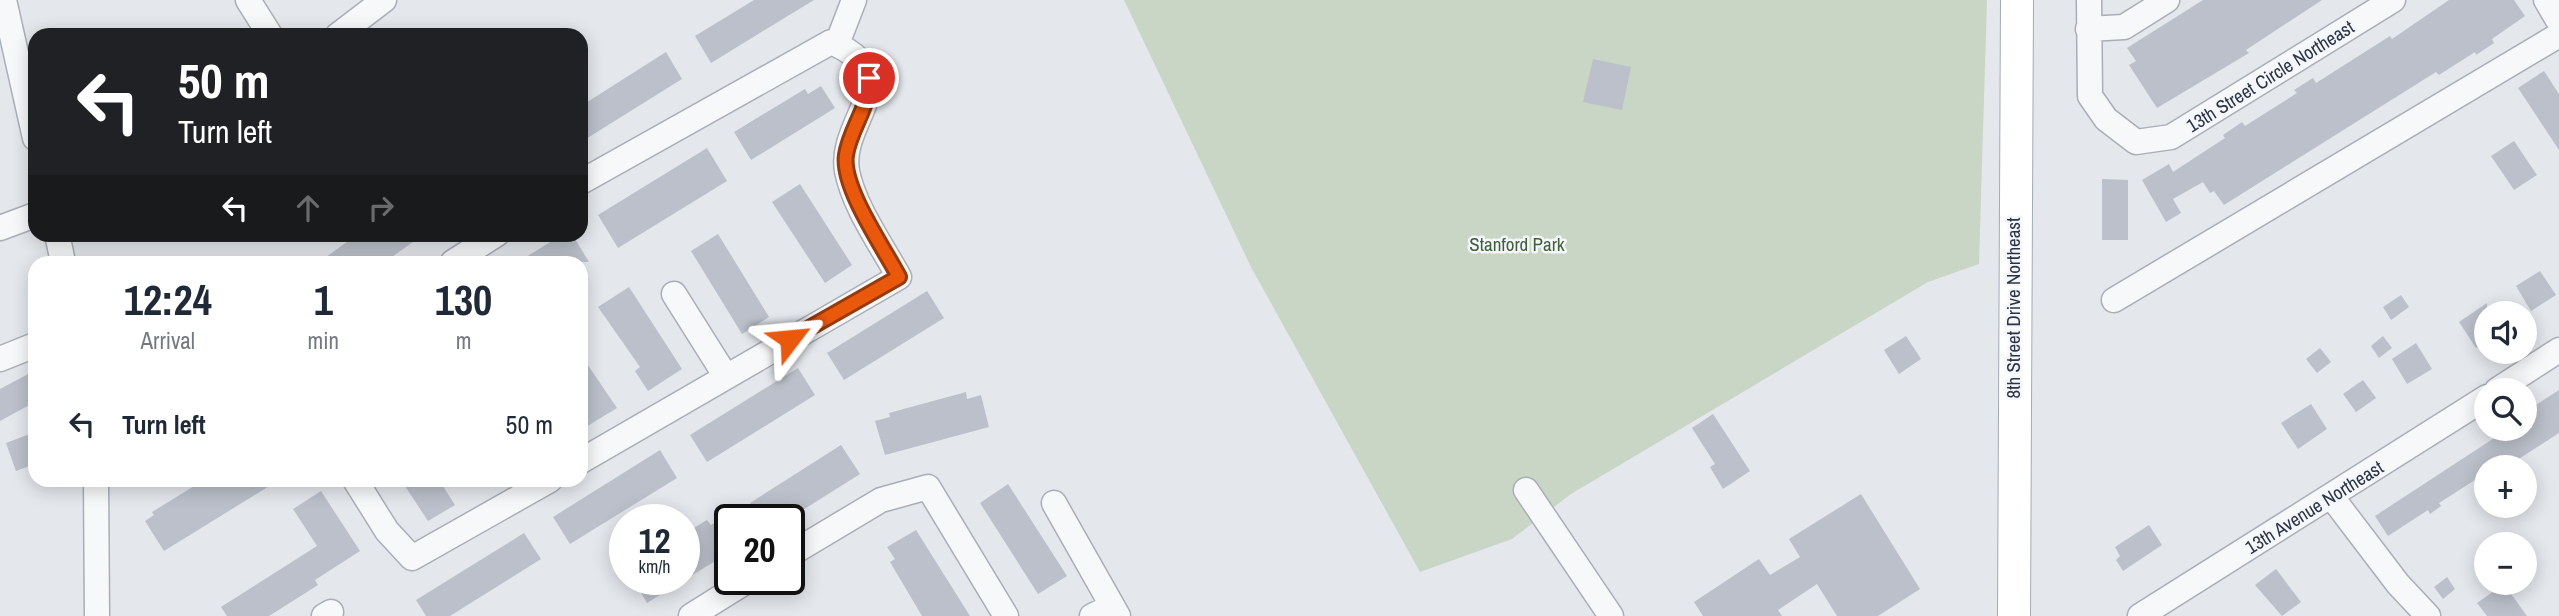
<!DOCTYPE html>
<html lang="en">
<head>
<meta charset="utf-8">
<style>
	body { margin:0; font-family:"Archivo Narrow",sans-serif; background:#f6f6f7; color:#1f2937; height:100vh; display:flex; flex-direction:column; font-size:26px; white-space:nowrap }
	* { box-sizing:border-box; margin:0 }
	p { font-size:23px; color:#747a83 }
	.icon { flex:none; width:38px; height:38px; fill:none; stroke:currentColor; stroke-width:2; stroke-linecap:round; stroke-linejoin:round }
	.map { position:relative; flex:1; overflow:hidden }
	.side { position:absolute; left:28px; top:256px; width:560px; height:231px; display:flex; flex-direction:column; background:#fff; border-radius:21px; box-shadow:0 4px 18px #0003 }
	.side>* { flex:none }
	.banner { position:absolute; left:28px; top:28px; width:560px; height:214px; border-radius:21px; box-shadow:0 4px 18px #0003; background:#202124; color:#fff; overflow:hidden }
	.buttons { position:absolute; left:2474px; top:301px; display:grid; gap:14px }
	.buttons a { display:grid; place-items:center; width:63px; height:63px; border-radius:50%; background:#fff; box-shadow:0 4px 18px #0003; font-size:35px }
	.speed { position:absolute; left:609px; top:504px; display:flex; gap:14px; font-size:35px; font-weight:700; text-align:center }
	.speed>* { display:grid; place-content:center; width:91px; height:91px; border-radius:50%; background:#fff; box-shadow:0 4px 18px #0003; line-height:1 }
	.speed small { font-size:18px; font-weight:400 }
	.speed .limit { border:4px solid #111; border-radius:10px; background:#fff; color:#111 }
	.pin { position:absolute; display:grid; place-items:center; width:60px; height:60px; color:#fff; margin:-30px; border:4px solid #fff; border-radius:50%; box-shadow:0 2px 7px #0007 }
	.me { position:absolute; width:77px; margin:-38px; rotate:61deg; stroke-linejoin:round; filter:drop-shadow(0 0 5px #0008) }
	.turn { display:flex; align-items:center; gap:24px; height:147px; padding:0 35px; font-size:32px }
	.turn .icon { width:91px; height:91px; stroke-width:2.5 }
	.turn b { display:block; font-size:49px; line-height:60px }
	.lanes { display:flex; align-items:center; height:66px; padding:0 35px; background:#0003; justify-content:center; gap:35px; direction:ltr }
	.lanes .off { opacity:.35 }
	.eta { display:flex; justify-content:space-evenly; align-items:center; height:119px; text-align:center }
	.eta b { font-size:42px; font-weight:800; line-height:49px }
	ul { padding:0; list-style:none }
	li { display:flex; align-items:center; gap:21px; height:98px; padding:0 35px }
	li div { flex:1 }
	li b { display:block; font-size:26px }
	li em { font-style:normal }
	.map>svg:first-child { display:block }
	.green { fill:#c9d6c5 }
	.building { fill:#bbc0ca }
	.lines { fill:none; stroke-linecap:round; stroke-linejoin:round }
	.minor-casing { stroke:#a9aeb7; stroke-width:27 }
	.major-casing { stroke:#a3abb8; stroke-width:34 }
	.minor { stroke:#f7f8fa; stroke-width:24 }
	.major { stroke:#fff; stroke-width:32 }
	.route-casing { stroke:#983908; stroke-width:18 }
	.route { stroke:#ea580c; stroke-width:12 }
	.labels { text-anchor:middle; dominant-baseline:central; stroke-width:5; stroke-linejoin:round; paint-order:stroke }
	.street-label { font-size:19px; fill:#2b3445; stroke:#f4f6f9 }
	.park-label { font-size:19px; fill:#3f6138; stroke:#f4f6f9 }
</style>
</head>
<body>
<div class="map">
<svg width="2559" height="616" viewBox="0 0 2559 616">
	<rect width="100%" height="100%" fill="#e4e7ec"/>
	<!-- green -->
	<path class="green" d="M1124,0H1987L1979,264L1928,282L1571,494L1512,539L1420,572L1251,267Z"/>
	<!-- building -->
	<path class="building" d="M754,0H814L711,63L695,36Z
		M2203,0H2322L2246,50L2249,53L2157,108L2129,65L2136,61L2127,48Z
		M2449,0H2514L2525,16L2492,39L2494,43L2476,55L2475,52L2439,75L2436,72L2224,205L2214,191L2210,193L2203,182L2173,199L2181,213L2166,222L2142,180L2169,164L2173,172L2225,138L2223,135L2242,122L2245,126L2297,93L2294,90L2313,78L2316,83L2390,36L2392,39Z
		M666,52L682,79L581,142V106Z
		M1593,59L1631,67L1622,110L1583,102Z
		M2544,71L2559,94V150L2518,88Z
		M821,86L835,108L751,160L734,132L805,89L808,94Z
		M2514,141L2537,175L2514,190L2491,156Z
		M707,148L727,181L618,248L598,215Z
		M2102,179L2128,180V240H2102Z
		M800,184L852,265L825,283L772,202Z
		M358,234H424L385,262H319Z
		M563,234H572L589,262H518Z
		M718,234L769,317L742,334L691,251Z
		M2540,271L2556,295L2531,311L2516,286Z
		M629,287L682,369L648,391L635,371L640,367L598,307Z
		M927,291L944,318L844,380L827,353Z
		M2401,295L2409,307L2391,320L2383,307Z
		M2487,303V340L2476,348L2459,322Z
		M1906,336L1921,359L1899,374L1884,350Z
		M2383,336L2392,348L2379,358L2371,346Z
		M2416,343L2432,369L2407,384L2392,359Z
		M2320,348L2331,362L2317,373L2306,359Z
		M581,355L617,408L581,430Z
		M798,368L815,395L707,462L690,435Z
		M30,373L35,383V402L0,421V389Z
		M2363,380L2376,398L2356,412L2343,394Z
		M2559,390V433L2506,467H2487V490L2478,478L2439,503L2441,506L2430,514L2428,510L2388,536L2375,516L2508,429H2525V412Z
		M966,392L967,399L981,395L989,427L885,455L875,421L890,417L889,413Z
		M2311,404L2327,429L2298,449L2281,423Z
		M1713,414L1750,471L1723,489L1710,467L1715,464L1692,428Z
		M35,432V464L16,471L6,443Z
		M841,445L860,474L787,520H760L750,503Z
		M660,450L677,478L570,544L553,517Z
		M204,480H279L164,551L145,521L154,515L152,512Z
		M401,480H439L455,505L428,521Z
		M1008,484L1067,576L1038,594L980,503Z
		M321,491L360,551L315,580L318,585L269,616H227L221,607L317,546L293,509Z
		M1861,494L1920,589L1878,616H1837L1817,584L1778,610L1782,616H1703L1694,602L1759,559L1770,575L1800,557L1789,539Z
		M722,518L730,530V552L647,603L633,579H684V534L707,520L711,525Z
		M2149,525L2162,545L2123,571L2116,560L2120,556L2115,547Z
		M916,530L970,616H922L890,562L895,559L887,547Z
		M524,533L541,559L450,616H426L416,600Z
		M2276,569L2301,602L2282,616L2255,585Z
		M2447,577L2455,589L2443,599L2434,587Z
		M2504,584L2527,616H2487L2477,603Z"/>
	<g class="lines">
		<defs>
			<path id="minor" d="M4,0L35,138
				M248,0L270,35
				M2089,0L2090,96L2106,119L2136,142L2171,137L2393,0
				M2546,0L2559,22
				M2088,29L2124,27L2167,0
				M338,35L384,0
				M837,44L854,0
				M581,182L831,42C911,77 838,120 847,171C854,207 881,244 899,277L581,461
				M0,228L35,215
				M57,234L63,262
				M453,262L497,234
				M674,294L725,375
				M2114,300L2559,35
				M0,359L35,345
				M2497,390L2559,350
				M96,480L97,616
				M355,480L387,531L412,558L550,480
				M1526,490L1611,616
				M2331,496L2398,584L2428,616
				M1054,503L1118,616
				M789,555L881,500L928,487L1006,616
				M324,616L331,612
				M691,616L750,579
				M1092,616L1112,606
				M2140,616L2487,397"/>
			<path id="major" d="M2014,616L2017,0"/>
		</defs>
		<!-- minor casing -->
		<use href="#minor" class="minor-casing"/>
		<!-- major casing -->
		<use href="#major" class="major-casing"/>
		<!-- minor -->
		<use href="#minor" class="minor"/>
		<!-- major -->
		<use href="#major" class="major"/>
	</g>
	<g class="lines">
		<defs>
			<path id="route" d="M790,339L899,277C884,248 841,187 846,155C850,128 870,107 869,78"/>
		</defs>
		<!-- route casing -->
		<use href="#route" class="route-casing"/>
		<!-- route -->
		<use href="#route" class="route"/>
	</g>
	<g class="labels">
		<!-- street labels -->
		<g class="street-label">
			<text transform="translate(2270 76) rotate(-32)">13th Street Circle Northeast</text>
			<text transform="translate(2013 308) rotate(-90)">8th Street Drive Northeast</text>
			<text transform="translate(2314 507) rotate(-32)">13th Avenue Northeast</text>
		</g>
		<!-- park labels -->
		<g class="park-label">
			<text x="1517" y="244">Stanford Park</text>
		</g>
	</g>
</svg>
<div class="buttons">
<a><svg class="icon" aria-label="sound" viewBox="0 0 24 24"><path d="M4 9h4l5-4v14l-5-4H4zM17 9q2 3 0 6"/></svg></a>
<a><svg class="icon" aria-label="search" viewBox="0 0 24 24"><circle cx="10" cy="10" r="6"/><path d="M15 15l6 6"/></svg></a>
<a>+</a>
<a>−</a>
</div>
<div class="speed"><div>12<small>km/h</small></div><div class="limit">20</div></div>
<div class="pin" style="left:869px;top:78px;background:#d93025"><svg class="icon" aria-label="arrive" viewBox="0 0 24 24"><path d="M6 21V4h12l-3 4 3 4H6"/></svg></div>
<svg class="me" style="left:790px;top:339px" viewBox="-20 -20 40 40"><path d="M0-17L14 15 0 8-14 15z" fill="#ea580c" stroke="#fff" stroke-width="4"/></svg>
<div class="banner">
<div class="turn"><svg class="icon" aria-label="left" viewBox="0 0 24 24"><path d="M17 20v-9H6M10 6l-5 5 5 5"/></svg><div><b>50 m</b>Turn left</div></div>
<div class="lanes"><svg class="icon" aria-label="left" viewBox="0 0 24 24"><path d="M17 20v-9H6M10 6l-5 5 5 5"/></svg><svg class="icon off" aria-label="ahead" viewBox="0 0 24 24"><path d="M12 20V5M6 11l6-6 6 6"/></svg><svg class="icon off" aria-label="right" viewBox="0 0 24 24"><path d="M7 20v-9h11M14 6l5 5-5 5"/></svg></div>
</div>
<section class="side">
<div class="eta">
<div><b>12:24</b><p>Arrival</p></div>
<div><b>1</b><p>min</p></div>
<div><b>130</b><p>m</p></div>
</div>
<ul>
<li><svg class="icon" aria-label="left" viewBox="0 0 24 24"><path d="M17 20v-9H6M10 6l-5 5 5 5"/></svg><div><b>Turn left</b></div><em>50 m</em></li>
</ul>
</section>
</div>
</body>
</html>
